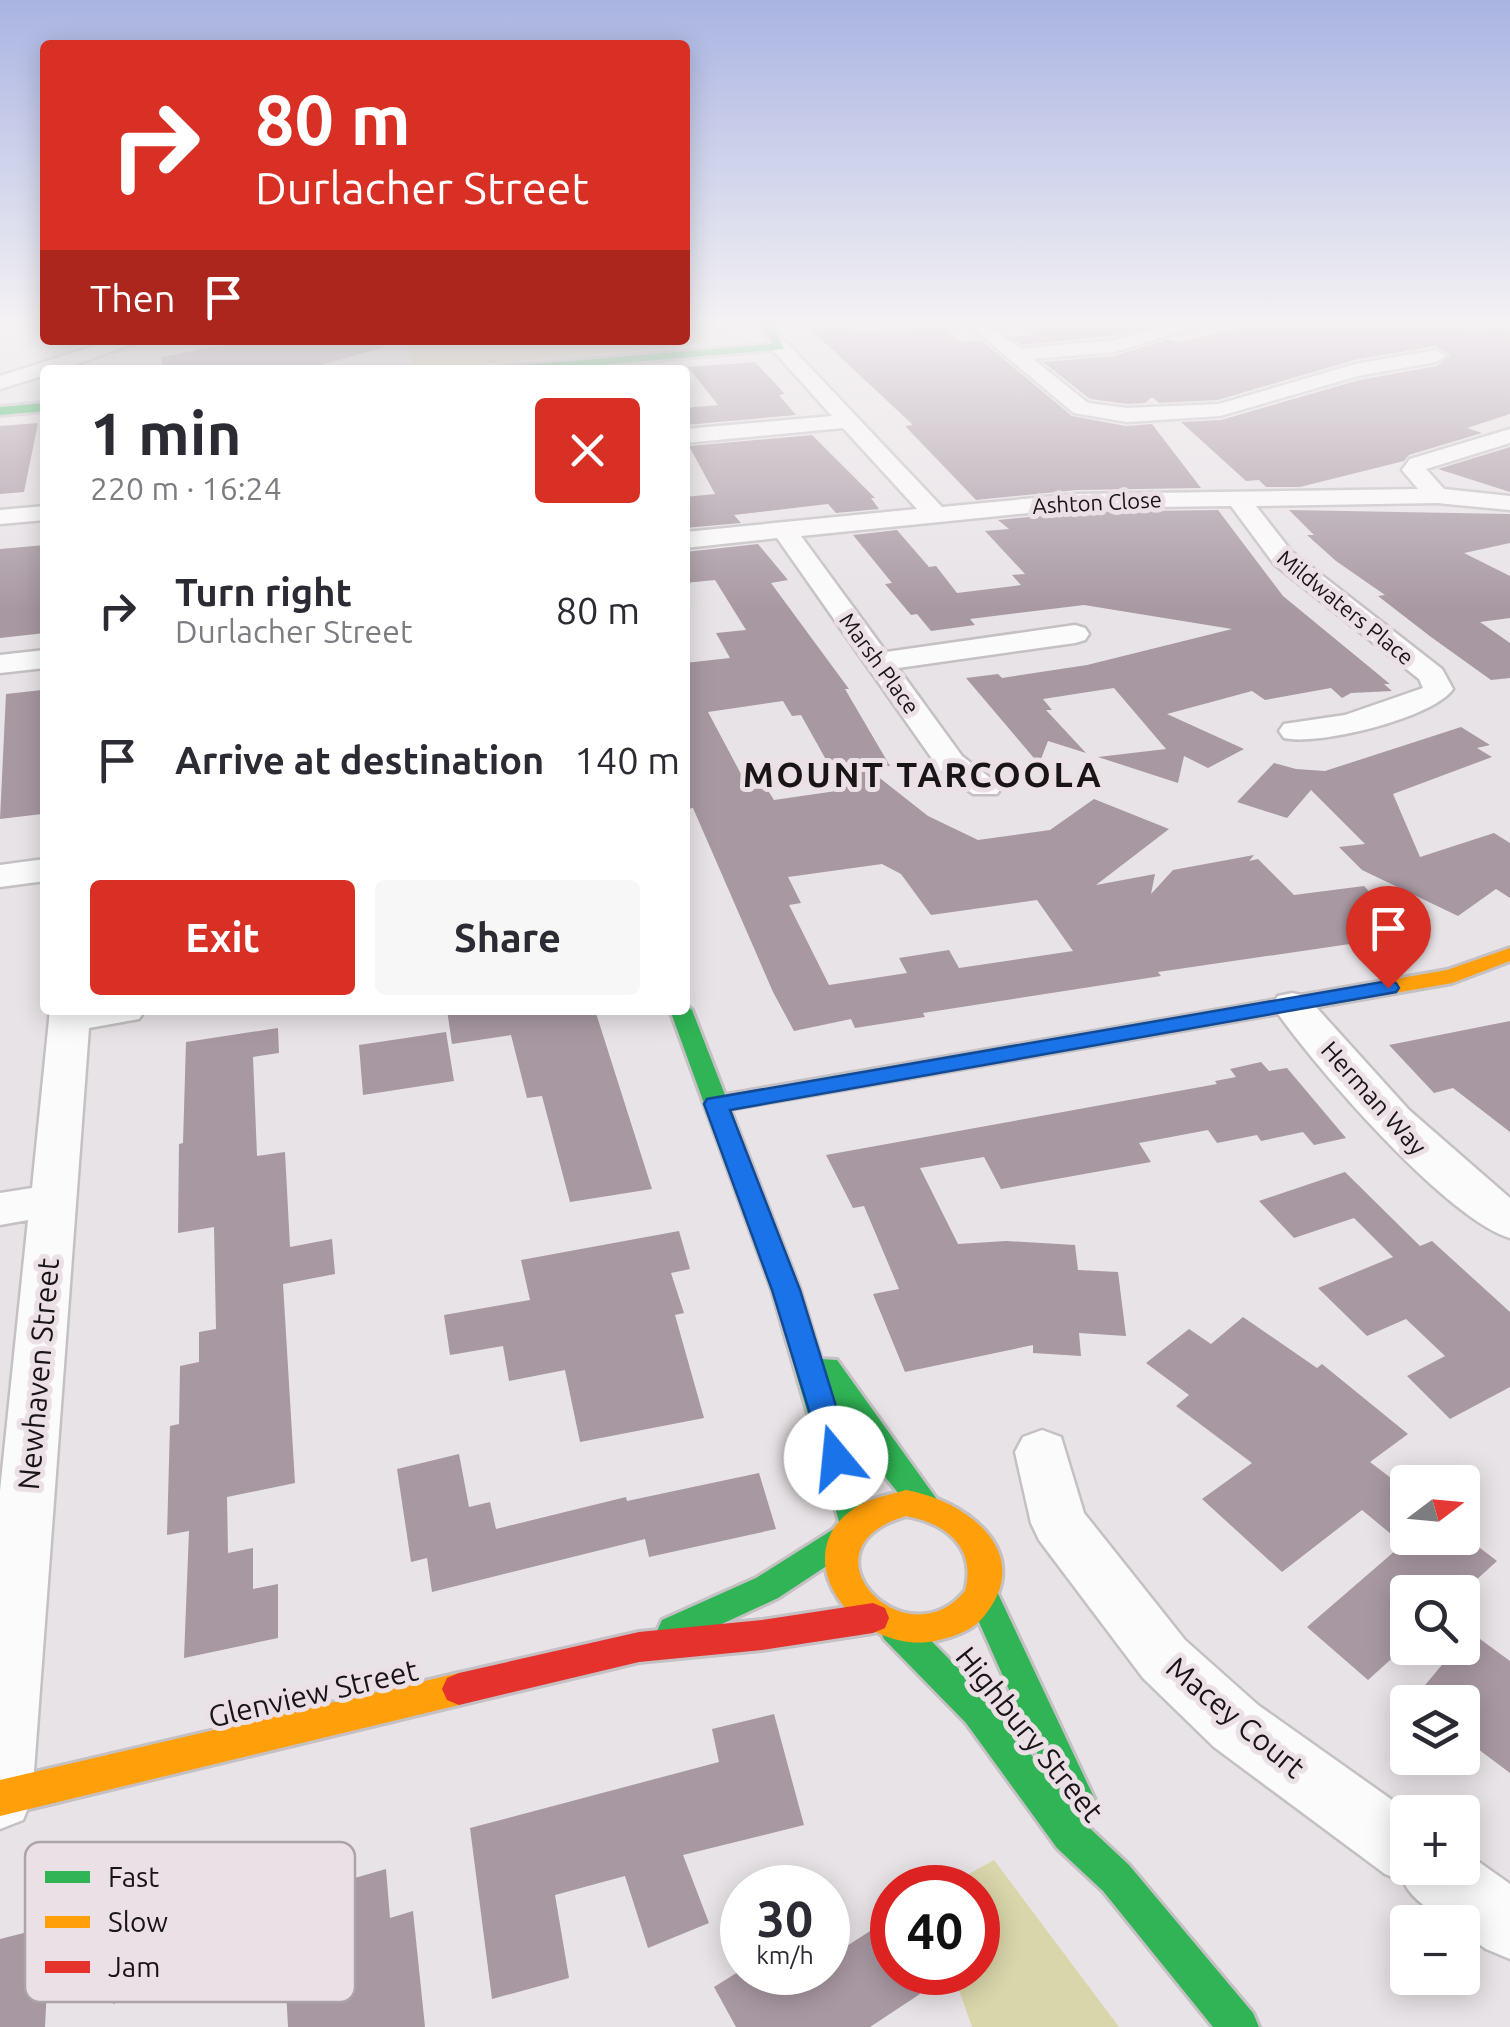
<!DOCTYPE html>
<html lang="en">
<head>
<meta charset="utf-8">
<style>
	body { margin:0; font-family:Ubuntu,sans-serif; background:#f7f7f7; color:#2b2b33; height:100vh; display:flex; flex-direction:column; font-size:38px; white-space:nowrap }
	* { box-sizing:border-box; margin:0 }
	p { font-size:32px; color:#7c7c81 }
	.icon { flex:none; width:55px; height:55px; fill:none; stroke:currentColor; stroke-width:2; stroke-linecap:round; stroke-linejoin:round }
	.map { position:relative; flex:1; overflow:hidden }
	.side { position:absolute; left:40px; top:365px; width:650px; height:650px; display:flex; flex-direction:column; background:#fff; border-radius:10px; box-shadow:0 5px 25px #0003 }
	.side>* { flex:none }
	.top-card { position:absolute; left:40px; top:40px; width:650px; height:305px; border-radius:10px; box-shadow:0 5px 25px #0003; background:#d93025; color:#fff; overflow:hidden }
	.needle { width:65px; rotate:74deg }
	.fabs { position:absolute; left:1390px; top:1465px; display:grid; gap:20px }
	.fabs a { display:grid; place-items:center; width:90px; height:90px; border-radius:10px; background:#fff; box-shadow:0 5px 25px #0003; font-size:50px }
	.speed { position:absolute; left:720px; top:1865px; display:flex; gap:20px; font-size:50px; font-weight:700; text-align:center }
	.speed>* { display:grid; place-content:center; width:130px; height:130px; border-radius:50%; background:#fff; box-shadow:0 5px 25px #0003; line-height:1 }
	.speed small { font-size:25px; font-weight:400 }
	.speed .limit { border:15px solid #d22; background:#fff; color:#111 }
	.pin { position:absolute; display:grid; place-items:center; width:85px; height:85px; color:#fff; margin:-102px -42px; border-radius:50% 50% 50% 0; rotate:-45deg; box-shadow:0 0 10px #0007 }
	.pin .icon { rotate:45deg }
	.me { position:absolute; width:110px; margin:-55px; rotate:343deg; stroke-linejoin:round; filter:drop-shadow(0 0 8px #0008) }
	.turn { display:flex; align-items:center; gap:35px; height:210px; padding:0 50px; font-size:45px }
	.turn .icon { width:130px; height:130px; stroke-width:2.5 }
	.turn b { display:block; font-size:70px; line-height:85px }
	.then { display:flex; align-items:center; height:95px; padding:0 50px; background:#0003; gap:20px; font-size:38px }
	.round { display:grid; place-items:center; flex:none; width:105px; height:105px; border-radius:10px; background:#f7f7f7 }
	.overview { display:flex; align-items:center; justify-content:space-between; height:170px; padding:0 50px }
	h1 { font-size:60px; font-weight:700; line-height:75px }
	.button { display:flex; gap:20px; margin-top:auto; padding:20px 50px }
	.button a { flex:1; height:115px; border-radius:10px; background:#d93025; color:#fff; font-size:40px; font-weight:700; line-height:115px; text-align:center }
	.button a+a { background:#f7f7f7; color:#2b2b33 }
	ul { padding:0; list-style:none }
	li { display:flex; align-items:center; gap:30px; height:150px; padding:0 50px }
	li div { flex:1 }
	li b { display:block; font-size:38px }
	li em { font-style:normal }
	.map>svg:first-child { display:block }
	.green { fill:#dad6ab }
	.building { fill:#a898a2; fill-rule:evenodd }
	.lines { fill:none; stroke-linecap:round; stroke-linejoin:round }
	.street-casing { stroke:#c4c0c3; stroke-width:5 }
	.fast-casing { stroke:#c4c0c3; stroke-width:6 }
	.slow-casing { stroke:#c4c0c3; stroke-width:6 }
	.jam-casing { stroke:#c4c0c3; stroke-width:6 }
	.street { fill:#fcfbfb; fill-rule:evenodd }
	.fast { fill:#30b455; fill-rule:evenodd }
	.slow { fill:#ff9f0a; fill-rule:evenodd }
	.jam { fill:#e5322d; fill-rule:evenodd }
	.route { fill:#1a73e8; stroke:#114b97; stroke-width:2.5 }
	.labels { text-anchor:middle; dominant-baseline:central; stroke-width:10; stroke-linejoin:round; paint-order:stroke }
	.far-street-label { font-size:22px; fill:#191517; stroke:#ebe0e6 }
	.street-label { font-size:25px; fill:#191517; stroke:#ebe0e6 }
	.near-street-label { font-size:30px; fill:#191517; stroke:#ebe0e6 }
	.district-label { font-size:35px; font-weight:bold; letter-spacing:2.5px; fill:#191517; stroke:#ebe0e6 }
	.key { fill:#ebe0e6; stroke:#aca3a8; stroke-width:2.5 }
	.key-label { font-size:28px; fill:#191517 }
</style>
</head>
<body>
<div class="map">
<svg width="1510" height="2027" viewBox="0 0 1510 2027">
	<rect width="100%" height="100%" fill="#e8e3e6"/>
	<!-- green -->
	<path class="green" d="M685,326H736L690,346L415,370L404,340H685Z
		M994,1860L1119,2027H972L953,1973L978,1972V1888L945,1887Z"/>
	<!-- building -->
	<path class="building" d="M807,326H851L852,332L943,326L961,342L981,340L1072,416L1126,426L1152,424L1201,488L1077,490L976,500L905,426L913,425Z
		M1026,326H1133L1140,329L1113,336L1021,345L1011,337L1035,335Z
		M1250,326H1467V330L1510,326V414L1467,428L1482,433L1409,455L1404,461L1300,487H1266L1259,480L1246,481L1181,422L1221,420L1359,380L1437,366L1450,355L1435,346L1354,360L1218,400L1159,403L1152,397L1145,403L1127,404L1090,399L1043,362L1114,356L1169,339L1178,342Z
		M250,340H381L382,348L302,370H162L161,357Z
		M755,362L785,394L779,395L796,415L685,425V408L718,405L688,367Z
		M38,423L24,492L0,494V426Z
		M812,435L875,498H871L879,509L836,513L828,504L734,515L741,523L685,528V497L715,494L689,446Z
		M1510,447V492L1438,469Z
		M1218,510L1283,596L1390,684H1384L1392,691L1351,693L1342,698L1331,688L1265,700L1252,691L1167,714L1244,749L1208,768L1184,756L1178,783L1098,757L1166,749L1114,688L1043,699L1052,710H1046L1086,753L1048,741L1039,764L966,678L998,674L1002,678L1087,665L1232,629L1084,605L970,619L975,625L931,631L917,614L911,615L885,584L892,583L853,535L897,530L929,567L936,566L957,593L1021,585L1012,575L1025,574L985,531L1009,529L998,520L1077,512Z
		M1289,510L1510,514V543L1464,553L1510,576V618L1480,622L1510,643V678L1491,680L1431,637L1378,596L1385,595L1336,561L1307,535H1314Z
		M758,544L788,580L771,583L849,689H845L890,766L867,768L928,816L978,840L1050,830L1094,799L1169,829L1096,885L1155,874L1151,894L1173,870L1254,855L1249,861L1258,859L1294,895L1364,886L1403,928L1369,933L1377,940L1158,972L1161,976L923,1013L925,1017L855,1028L851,1019L794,1031L773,992L693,808L685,809V663L730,658L716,633L746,630L715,580L685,583V552ZM783,701L792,716L801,715L843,790L774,800L756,772L741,774L708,712ZM882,864L901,874L931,915L1037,900L1073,951L959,968L949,950L899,958L907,973L829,985L789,905L801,903L788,877Z
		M45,545V633L0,638V549Z
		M42,690V696H45L42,814L0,819L6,694Z
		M1461,727L1490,745L1477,748L1492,757L1393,794L1420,857L1494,833L1510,843V898L1496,889L1458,916L1362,870L1339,847L1365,844L1311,790L1287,818L1237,802L1274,763L1296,769L1325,771Z
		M447,1010H595L652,1189L570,1202L542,1096L527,1098L511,1035L452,1044Z
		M1510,1021V1132L1453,1088L1434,1093L1389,1045Z
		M278,1028L279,1053L253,1057L257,1156L285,1152L290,1247L332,1239L335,1274L283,1284L295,1483L227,1497L228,1553L253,1548V1589L278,1584V1638L184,1658L189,1531L167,1535L170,1426L179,1424L180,1366L199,1362V1332L216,1329L214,1227L178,1233L179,1144L183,1143L186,1042Z
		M446,1032L454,1081L363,1095L359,1045Z
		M1261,1062L1269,1071L1287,1068L1346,1138L1314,1145L1303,1132L1261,1141L1257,1135L1217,1143L1208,1130L1139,1143L1151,1162L1001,1189L984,1157L920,1168L958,1244L1006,1241L1075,1245L1078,1270L1118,1272L1126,1336L1079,1333L1081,1356L1033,1353V1345L905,1372L873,1294L899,1289L864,1206L853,1208L826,1155L1217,1084L1215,1081L1236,1077L1230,1069Z
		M1345,1172L1420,1246L1432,1241L1510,1312V1387L1450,1419L1407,1376L1445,1356L1406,1319L1367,1336L1318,1288L1393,1257L1354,1218L1294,1238L1259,1201Z
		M679,1231L690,1269L671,1273L684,1313L675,1315L704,1418L580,1442L565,1370L509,1381L503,1346L450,1355L444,1315L530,1300L521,1260Z
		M1243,1317L1317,1368L1322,1364L1408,1434L1370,1462L1408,1491V1540L1467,1538L1497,1561L1463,1592H1408V1644L1368,1680L1307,1627L1403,1544L1362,1510L1282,1572L1202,1499L1252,1463L1176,1406L1189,1395L1146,1363L1189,1329L1211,1344Z
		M459,1454L469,1507L490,1502L496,1529L626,1497L627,1501L759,1473L776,1529L649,1557L645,1539L432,1592L427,1558L411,1562L397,1469Z
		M1469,1631L1510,1661V1773L1462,1737V1702H1411L1456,1648H1462V1640Z
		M774,1714L804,1825L683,1855L709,1923L648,1948L625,1876L555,1895L569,1978L492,1999L470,1828L719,1762L712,1729Z
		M348,1848L351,1879L386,1869L390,1918L413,1911L425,2027H288L283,1931L189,1961L190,1980L113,2004V1972L47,1989L45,2027H0V1939L99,1914V1922Z
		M878,1926L892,1951V1972H906L920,1994L870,2027H736L714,1987L738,1972H828V1958Z"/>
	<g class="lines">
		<defs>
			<path id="street" d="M970,326H991L1020,349L1114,340L1166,326H1199L1114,352L1033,359L1088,403L1127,408L1219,404L1355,364L1436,350L1446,356L1436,362L1358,376L1220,416L1127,422L1074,413Z
				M113,340H143L61,370H45V375L0,389V376Z
				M780,341L787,343L942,507L1077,494L1418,489L1402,470L1410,459L1510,429V443L1426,469L1444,489L1510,496V510L1437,503L1256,506L1292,552L1442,669L1453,689C1433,718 1319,746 1284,738L1279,731L1284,724L1345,715L1423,688L1419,679L1274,564L1231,506L1077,508L801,536L886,652L1075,625L1085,628L1089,634L1085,640L1075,643L898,668L962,756L1002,787L997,794H973L940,770L777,538L685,548V532L917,509L843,428L685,443V429L832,416L770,347Z
				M45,506V520L0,524V510Z
				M45,650V668L0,673V655Z
				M45,859V881L0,887V865Z
				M1292,993L1306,996L1409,1110L1510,1198V1238C1446,1219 1311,1063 1272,1005L1278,996Z
				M50,1010H145L139,1019L89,1028L32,1798L23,1820L0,1829V1491L28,1220L0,1225V1193L32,1188Z
				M1042,1430L1061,1437L1084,1513L1185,1640L1258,1705L1409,1812L1408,1868H1462V1850L1510,1884V1959L1486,1949L1462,1932V1922C1443,1922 1411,1900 1404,1882L1385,1874L1214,1747L1143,1678L1039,1540L1031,1523L1015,1452L1023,1437Z"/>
			<path id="fast" d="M762,326H773L784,349L542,370H494L500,367L773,344Z
				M45,403V411L0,415V407Z
				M685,1004L692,1010L725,1095L1109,1029L1120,1036L1109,1043L730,1109L800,1290L821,1359L837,1360L941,1505L937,1514L926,1518L915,1514L870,1458L833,1401L871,1524L866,1533L861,1535L857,1546L778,1598L674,1646L662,1642L657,1631L662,1620L756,1578L840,1525L772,1290L670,1010H685Z
				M982,1579L993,1583L1097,1804L1092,1817L1082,1821L1129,1865L1253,2013L1259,2027H1213L1103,1891L1057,1848L966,1723L884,1639L879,1628L884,1617L896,1613L908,1617L990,1701L1048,1777L966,1593L971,1583Z"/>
			<path id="slow" d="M1510,948V961L1452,983L1109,1043L1098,1036L1109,1029L1447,970Z
				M906,1490C964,1500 1036,1551 985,1615C975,1629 956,1636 939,1640C860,1660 779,1557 856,1507C870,1498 890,1495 906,1490ZM906,1516C946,1523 977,1548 965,1591C906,1663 794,1549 906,1516Z
				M459,1673L471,1678L476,1689L471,1700L459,1705L0,1816V1780Z"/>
			<path id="jam" d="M873,1603L885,1608L889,1618L885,1628L873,1633L762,1650L639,1662L459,1705L447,1700L442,1689L447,1678L459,1673L639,1632L762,1620Z"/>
		</defs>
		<!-- street casing -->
		<use href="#street" class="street-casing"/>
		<!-- fast casing -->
		<use href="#fast" class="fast-casing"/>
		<!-- slow casing -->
		<use href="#slow" class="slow-casing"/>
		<!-- jam casing -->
		<use href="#jam" class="jam-casing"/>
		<!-- street -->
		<use href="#street" class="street"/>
		<!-- fast -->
		<use href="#fast" class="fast"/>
		<!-- slow -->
		<use href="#slow" class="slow"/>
		<!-- jam -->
		<use href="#jam" class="jam"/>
	</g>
	<!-- sky -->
	<linearGradient id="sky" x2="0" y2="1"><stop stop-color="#a9b4e2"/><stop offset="0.53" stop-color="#f5f2f4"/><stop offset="1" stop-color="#f5f2f4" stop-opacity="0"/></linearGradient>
	<rect width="1510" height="610" fill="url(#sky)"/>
	<!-- route -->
	<path class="route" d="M1388,981L1396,983L1399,988L1396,992L730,1110L800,1290L852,1458L847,1466L836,1470L826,1466L772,1290L704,1104L707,1099Z"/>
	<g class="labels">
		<!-- far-street labels -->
		<g class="far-street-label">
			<text transform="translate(1097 502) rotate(-3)">Ashton Close</text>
			<text transform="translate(1346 607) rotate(39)">Mildwaters Place</text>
			<text transform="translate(880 663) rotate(54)">Marsh Place</text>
		</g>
		<!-- street labels -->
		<g class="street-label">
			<text transform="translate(1374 1098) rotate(48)">Herman Way</text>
		</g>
		<!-- near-street labels -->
		<g class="near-street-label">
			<text transform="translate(38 1374) rotate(-85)">Newhaven Street</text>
			<text transform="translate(313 1693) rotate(-13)">Glenview Street</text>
			<text transform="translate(1236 1717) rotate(40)">Macey Court</text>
			<text transform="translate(1030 1734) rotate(51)">Highbury Street</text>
		</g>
		<!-- district labels -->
		<g class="district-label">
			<text x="923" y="774">MOUNT TARCOOLA</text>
		</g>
	</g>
	<!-- legend -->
	<rect x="25" y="1842" width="330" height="160" rx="15" class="key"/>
	<rect x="45" y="1871" width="45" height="12" fill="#30b455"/>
	<rect x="45" y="1916" width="45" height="12" fill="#ff9f0a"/>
	<rect x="45" y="1961" width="45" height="12" fill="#e5322d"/>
	<g class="key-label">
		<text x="108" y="1887">Fast</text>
		<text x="108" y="1932">Slow</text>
		<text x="108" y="1977">Jam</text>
	</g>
</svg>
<div class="fabs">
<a><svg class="needle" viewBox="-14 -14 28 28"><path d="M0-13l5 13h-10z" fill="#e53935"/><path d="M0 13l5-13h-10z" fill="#7c7c81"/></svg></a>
<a><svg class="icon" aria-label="search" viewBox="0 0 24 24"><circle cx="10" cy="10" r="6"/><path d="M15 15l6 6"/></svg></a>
<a><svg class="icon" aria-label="layers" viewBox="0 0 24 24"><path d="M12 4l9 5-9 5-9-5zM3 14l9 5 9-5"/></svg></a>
<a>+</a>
<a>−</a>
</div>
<div class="speed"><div>30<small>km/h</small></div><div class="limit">40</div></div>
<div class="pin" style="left:1388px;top:988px;background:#d93025"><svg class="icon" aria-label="arrive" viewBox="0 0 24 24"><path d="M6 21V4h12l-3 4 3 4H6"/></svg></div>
<svg class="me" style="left:836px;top:1458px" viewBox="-20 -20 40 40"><circle r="19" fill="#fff"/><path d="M0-13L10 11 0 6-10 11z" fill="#1a73e8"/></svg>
<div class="top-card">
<div class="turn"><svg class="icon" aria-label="right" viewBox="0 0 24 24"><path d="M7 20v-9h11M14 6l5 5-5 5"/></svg><div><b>80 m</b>Durlacher Street</div></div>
<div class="then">Then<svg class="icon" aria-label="arrive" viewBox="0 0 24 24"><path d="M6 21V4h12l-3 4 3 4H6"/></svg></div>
</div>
<section class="side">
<div class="overview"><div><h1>1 min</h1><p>220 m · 16:24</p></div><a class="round" style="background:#d93025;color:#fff"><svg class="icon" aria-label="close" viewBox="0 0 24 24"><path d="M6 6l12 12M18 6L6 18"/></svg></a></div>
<ul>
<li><svg class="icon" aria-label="right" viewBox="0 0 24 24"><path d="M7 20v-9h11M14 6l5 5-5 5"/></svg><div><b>Turn right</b><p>Durlacher Street</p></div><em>80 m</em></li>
<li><svg class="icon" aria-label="arrive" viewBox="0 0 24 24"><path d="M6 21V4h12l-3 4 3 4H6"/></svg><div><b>Arrive at destination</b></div><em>140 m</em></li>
</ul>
<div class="button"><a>Exit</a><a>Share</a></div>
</section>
</div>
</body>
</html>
